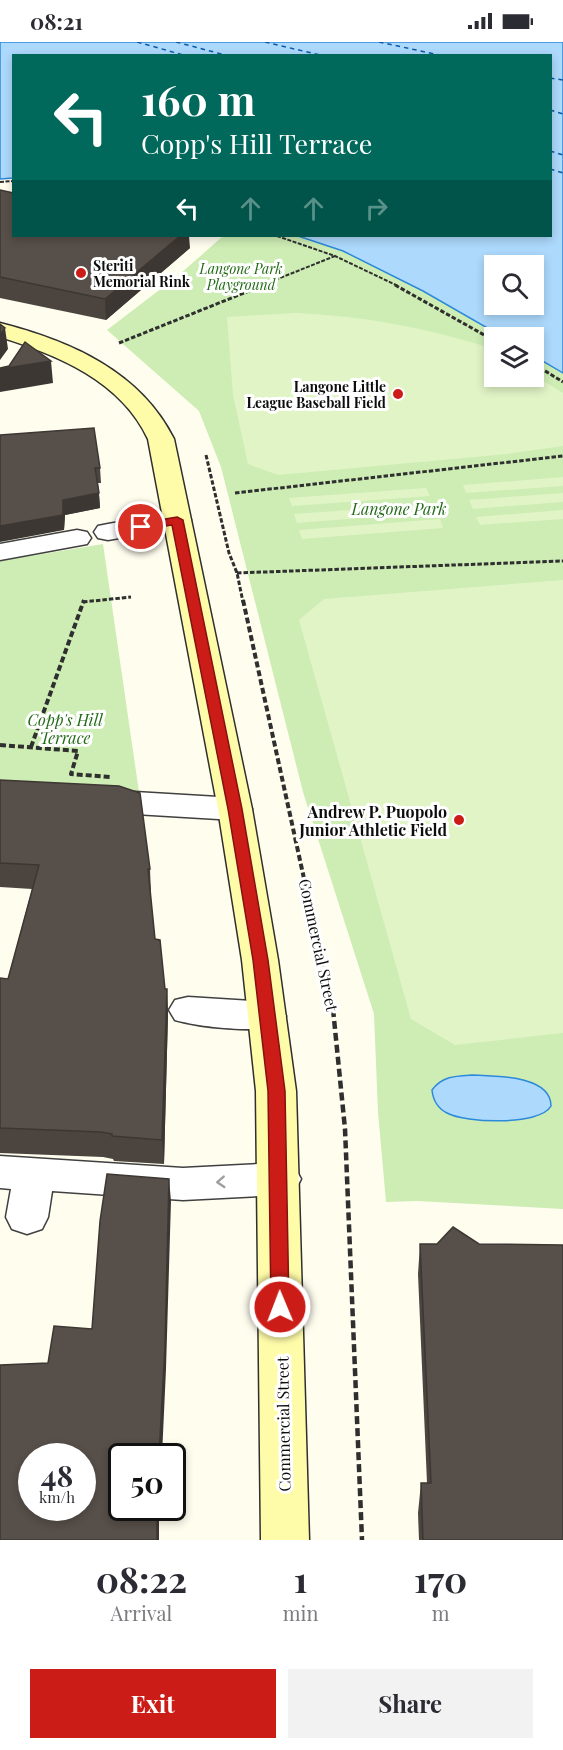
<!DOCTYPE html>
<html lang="en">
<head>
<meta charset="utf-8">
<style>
	body { margin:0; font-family:"Playfair Display",serif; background:#f2f2f3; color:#2b2b33; height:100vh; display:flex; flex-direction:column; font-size:22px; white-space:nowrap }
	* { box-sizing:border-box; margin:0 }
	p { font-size:20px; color:#7c7c81 }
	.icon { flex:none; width:33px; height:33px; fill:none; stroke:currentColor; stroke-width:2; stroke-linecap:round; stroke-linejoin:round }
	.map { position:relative; height:1498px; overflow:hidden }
	.panel { display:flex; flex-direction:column; background:#fff; flex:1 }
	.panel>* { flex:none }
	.hud { position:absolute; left:12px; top:12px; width:540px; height:183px; border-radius:0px; box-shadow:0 3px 9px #0003; background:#00695c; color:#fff; overflow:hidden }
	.tools { position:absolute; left:484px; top:213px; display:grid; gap:12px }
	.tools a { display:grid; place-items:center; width:60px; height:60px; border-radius:0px; background:#fff; box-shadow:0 3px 9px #0003; font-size:30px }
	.speed { position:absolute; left:18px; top:1401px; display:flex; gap:12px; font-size:30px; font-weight:700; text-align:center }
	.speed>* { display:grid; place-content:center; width:78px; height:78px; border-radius:50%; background:#fff; box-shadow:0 3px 9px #0003; line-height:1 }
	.speed small { font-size:15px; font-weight:400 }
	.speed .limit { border:3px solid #111; border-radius:9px; background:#fff; color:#111 }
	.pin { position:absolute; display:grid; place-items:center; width:51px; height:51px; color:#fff; margin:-26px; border:3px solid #fff; border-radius:50%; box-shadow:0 2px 6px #0007 }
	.me { position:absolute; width:66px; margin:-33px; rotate:359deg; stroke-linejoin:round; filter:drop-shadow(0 0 4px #0008) }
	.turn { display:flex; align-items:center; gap:21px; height:126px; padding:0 30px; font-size:27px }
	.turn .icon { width:78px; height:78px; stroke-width:2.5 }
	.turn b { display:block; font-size:42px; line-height:51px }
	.lanes { display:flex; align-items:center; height:57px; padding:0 30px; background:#0003; justify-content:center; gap:30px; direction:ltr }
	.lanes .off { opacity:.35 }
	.eta { display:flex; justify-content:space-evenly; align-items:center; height:102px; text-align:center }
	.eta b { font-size:36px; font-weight:700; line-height:42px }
	.cta { display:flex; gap:12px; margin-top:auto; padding:12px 30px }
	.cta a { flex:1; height:69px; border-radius:0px; background:#cb1c18; color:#fff; font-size:24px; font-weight:700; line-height:69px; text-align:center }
	.cta a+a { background:#f2f2f3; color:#2b2b33 }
	.status { display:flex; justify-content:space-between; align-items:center; height:42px; padding:0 30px; background:#fff; direction:ltr }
	.status svg { height:16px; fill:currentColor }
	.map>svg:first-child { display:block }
	.green { fill:#cdedb4 }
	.pitch { fill:#e1f4c6 }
	.water { fill:#add9fc; stroke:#2d89da; stroke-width:1.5; fill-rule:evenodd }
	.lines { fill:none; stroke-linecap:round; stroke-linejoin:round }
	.ferry { stroke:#0b5aab; stroke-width:1.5; stroke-dasharray:4.5 4; stroke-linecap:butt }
	.street-casing { stroke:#404040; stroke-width:3 }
	.secondary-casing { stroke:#2f2f2f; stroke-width:3 }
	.path-far3 { stroke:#2f2f2f; stroke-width:2; stroke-dasharray:4 1.5; stroke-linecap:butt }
	.path-far2 { stroke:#2f2f2f; stroke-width:3; stroke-dasharray:4.5 2; stroke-linecap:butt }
	.path-far1 { stroke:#2f2f2f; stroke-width:4; stroke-dasharray:6 3; stroke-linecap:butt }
	.path { stroke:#2f2f2f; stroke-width:4.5; stroke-dasharray:8 4; stroke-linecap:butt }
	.street { fill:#fff; fill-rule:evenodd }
	.secondary { fill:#fffca9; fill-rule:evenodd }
	.wall { fill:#4b443f }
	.shaded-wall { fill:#3d3733 }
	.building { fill:#574f49; stroke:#3d3733; stroke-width:1.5; fill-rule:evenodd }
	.oneway { stroke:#9e9e9e }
	.route { fill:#cb1c18; stroke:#841210; stroke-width:1.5 }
	.poi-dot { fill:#cb1c18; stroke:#fff; stroke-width:2 }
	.labels { text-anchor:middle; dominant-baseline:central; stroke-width:6; stroke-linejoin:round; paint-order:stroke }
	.far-poi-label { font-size:14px; font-weight:bold; fill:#0d0d0d; stroke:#fff; text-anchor:start }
	.far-park-label { font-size:14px; font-style:italic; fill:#236b17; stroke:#fff }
	.park-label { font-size:16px; font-style:italic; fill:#236b17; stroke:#fff }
	.poi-label { font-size:16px; font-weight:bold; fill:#0d0d0d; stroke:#fff; text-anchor:end }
	.street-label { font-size:16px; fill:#0d0d0d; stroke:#fff }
</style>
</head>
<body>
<div class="status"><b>08:21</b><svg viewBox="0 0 49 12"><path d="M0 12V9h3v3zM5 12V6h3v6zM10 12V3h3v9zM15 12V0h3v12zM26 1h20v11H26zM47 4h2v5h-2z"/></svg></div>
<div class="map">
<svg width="563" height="1498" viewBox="0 0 563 1498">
	<rect width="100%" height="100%" fill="#fffdee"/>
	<!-- green -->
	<path class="green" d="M223,194H298L343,209L423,249L503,295L495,296V334H534V314L563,331V1167L417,1159L386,1160L378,1070L374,972L303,750L221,425L199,369L107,288L179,233Z
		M103,502L140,757L0,748V519Z"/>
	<!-- pitch -->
	<path class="pitch" d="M296,271C362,274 424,285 487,305L495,310V334L534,333L563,351V404L507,412L278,433L248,422L233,353L227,275Z
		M563,435V444L466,451L463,443Z
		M426,446L430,454L292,464L289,456Z
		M563,451V460L473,467L469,458Z
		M433,462L436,470L297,481L294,472Z
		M563,468V477L480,483L476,475Z
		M440,477L443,486L302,497L299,488Z
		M563,538V991L455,1003L411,977L299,578L324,557Z"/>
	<!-- water -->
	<path class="water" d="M0,0H563V331L534,314V296L503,295L423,249L343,209L298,194H550V14H14L13,136L0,137ZM495,224H534V262H495Z
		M472,1033C494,1034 551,1033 551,1064C540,1084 465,1081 447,1071C437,1066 433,1058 432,1048C442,1034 455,1034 472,1033Z"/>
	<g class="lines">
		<!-- ferry -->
		<path class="ferry" d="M137,0L187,14
			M176,0L229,14
			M265,0L324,14
			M379,0L444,14
			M550,36L563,38
			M550,68L563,72
			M550,109L563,113
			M550,127L563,131"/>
		<defs>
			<path id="street" d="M177,470L187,472L191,478L187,484L108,498L98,496L94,490L98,484L108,482Z
				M77,488L87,490L91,496L87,502L0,518V502Z
				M135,750L235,756L247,759L252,767L247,775L235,778L135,772L123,768L118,761L123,754Z
				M188,955L267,960L280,964L286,974L280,984C256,991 199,985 175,978L169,968L175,958Z
				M0,1114L183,1126L280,1121L295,1126L301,1137L295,1148L280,1153L183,1158L52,1149L48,1175L42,1187L27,1192L12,1187L6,1175L11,1147L0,1146Z"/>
			<path id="secondary" d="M0,281C70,299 140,329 174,397L252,767L278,918L296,1049L309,1498H261L256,1049L242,918L218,767L148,397C121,339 58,313 0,295Z"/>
		</defs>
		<!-- street casing -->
		<use href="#street" class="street-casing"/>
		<!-- secondary casing -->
		<use href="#secondary" class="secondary-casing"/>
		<!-- path-far3 -->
		<path class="path-far3" d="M0,140L14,139
			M277,194L335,214L398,244
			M260,244L335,214"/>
		<!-- path-far2 -->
		<path class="path-far2" d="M395,243L495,299
			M119,301L264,243
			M534,322L563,340
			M206,413L229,511L237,531L243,560
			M235,451L563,414
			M237,531L563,519
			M83,560L131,555"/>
		<!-- path-far1 -->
		<path class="path-far1" d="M243,558L333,969
			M0,703L78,709L71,732L110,735
			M31,705L84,558"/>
		<!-- path -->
		<path class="path" d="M333,967L345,1087L362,1498"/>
		<!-- street -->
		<use href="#street" class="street"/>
		<!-- secondary -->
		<use href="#secondary" class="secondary"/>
	</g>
	<!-- wall -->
	<path class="wall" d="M0,148L190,206L106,278L0,256Z
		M0,393L100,426L101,441H98L100,466L65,473L64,488Z
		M0,738L150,827L151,852L150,851L155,897L165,947H167L168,972L164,1122L114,1119L113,1117L103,1115L0,1111V936L8,937L32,847L0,845Z
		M420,1202H479L563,1498H419L418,1471L421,1441H427L418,1232Z"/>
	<!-- shaded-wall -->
	<path class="shaded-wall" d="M177,194H189L190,206L106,278L105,257Z
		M5,286L8,307L0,318V293Z
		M51,319L53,341L0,350V327Z
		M99,451L100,466L65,473L64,488L0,500V484L63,458Z
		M167,947L168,972L164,1122L162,1098Z
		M169,1137L171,1159L166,1327L162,1414H159Z
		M157,1466H159V1498H157Z"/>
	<!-- building -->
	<path class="building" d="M0,148L14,151V194H180L105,257L0,235Z
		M0,282L5,286L0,293Z
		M25,300L51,319L0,327V326L9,324Z
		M94,386L100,426H95L99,451L63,458V473L0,484V393Z
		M0,738L119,744L140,751L150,827H148L155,897L160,898L165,947H167L162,1098L112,1094V1092L101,1090L0,1086V936L8,937L39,823L0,821Z
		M107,1132L169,1137L165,1304L159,1414H122V1466H157V1498H0V1323L48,1321L54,1284L92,1287L100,1179ZM32,1414H82V1466H32Z
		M453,1185L479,1202L563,1203V1498H423L421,1441H431L420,1202H437Z"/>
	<!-- one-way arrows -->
	<defs><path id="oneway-chevron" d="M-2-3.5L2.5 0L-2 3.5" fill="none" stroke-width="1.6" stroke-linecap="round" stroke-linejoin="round" transform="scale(1.5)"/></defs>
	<use class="oneway" href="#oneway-chevron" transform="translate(221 1140) rotate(177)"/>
	<!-- route -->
	<path class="route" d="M177,475L183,478L242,767L268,918L285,1049L289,1265L287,1270L280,1272L274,1270L271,1265L268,1049L253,918L228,767L172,483L141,488L135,485L141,481Z"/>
	<!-- markers -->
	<g class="poi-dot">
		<circle cx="81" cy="231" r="6"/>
		<circle cx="398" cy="352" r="6"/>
		<circle cx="459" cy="778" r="6"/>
	</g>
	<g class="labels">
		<!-- far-poi labels -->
		<g class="far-poi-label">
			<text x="93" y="223">Steriti<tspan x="93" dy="16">Memorial Rink</tspan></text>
			<text x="386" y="344" text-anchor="end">Langone Little<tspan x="386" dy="16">League Baseball Field</tspan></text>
		</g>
		<!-- far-park labels -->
		<g class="far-park-label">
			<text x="241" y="226">Langone Park<tspan x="241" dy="16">Playground</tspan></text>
		</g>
		<!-- park labels -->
		<g class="park-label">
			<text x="399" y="466">Langone Park</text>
			<text x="65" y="677">Copp's Hill<tspan x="65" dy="18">Terrace</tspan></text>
		</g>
		<!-- poi labels -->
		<g class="poi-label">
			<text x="447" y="769">Andrew P. Puopolo<tspan x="447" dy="18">Junior Athletic Field</tspan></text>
		</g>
		<!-- street labels -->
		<g class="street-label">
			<text transform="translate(319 903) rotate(78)">Commercial Street</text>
			<text transform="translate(283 1382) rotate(-91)">Commercial Street</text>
		</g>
	</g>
</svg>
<div class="tools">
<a><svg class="icon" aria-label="search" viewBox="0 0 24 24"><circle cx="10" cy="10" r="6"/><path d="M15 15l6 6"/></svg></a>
<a><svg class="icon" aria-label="layers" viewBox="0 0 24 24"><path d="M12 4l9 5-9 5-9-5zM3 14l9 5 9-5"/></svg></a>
</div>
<div class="speed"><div>48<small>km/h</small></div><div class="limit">50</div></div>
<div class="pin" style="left:141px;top:485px;background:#d93025"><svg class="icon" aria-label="arrive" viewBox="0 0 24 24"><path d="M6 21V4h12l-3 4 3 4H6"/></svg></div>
<svg class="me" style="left:280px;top:1265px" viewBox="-20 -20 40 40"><circle r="17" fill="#cb1c18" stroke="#fff" stroke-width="3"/><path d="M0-11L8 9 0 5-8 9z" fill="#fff"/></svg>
<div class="hud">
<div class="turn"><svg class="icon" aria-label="left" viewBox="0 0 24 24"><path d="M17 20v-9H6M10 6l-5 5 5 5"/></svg><div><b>160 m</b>Copp's Hill Terrace</div></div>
<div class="lanes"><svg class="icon" aria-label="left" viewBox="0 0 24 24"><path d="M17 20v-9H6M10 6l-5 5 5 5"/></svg><svg class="icon off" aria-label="ahead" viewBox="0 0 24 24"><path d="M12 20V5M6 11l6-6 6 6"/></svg><svg class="icon off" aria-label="ahead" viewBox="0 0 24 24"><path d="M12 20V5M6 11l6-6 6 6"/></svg><svg class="icon off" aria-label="right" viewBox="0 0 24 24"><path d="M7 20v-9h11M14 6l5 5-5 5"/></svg></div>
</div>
</div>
<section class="panel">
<div class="eta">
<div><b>08:22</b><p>Arrival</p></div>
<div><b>1</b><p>min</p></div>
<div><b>170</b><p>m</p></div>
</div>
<div class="cta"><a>Exit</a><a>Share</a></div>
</section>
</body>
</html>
